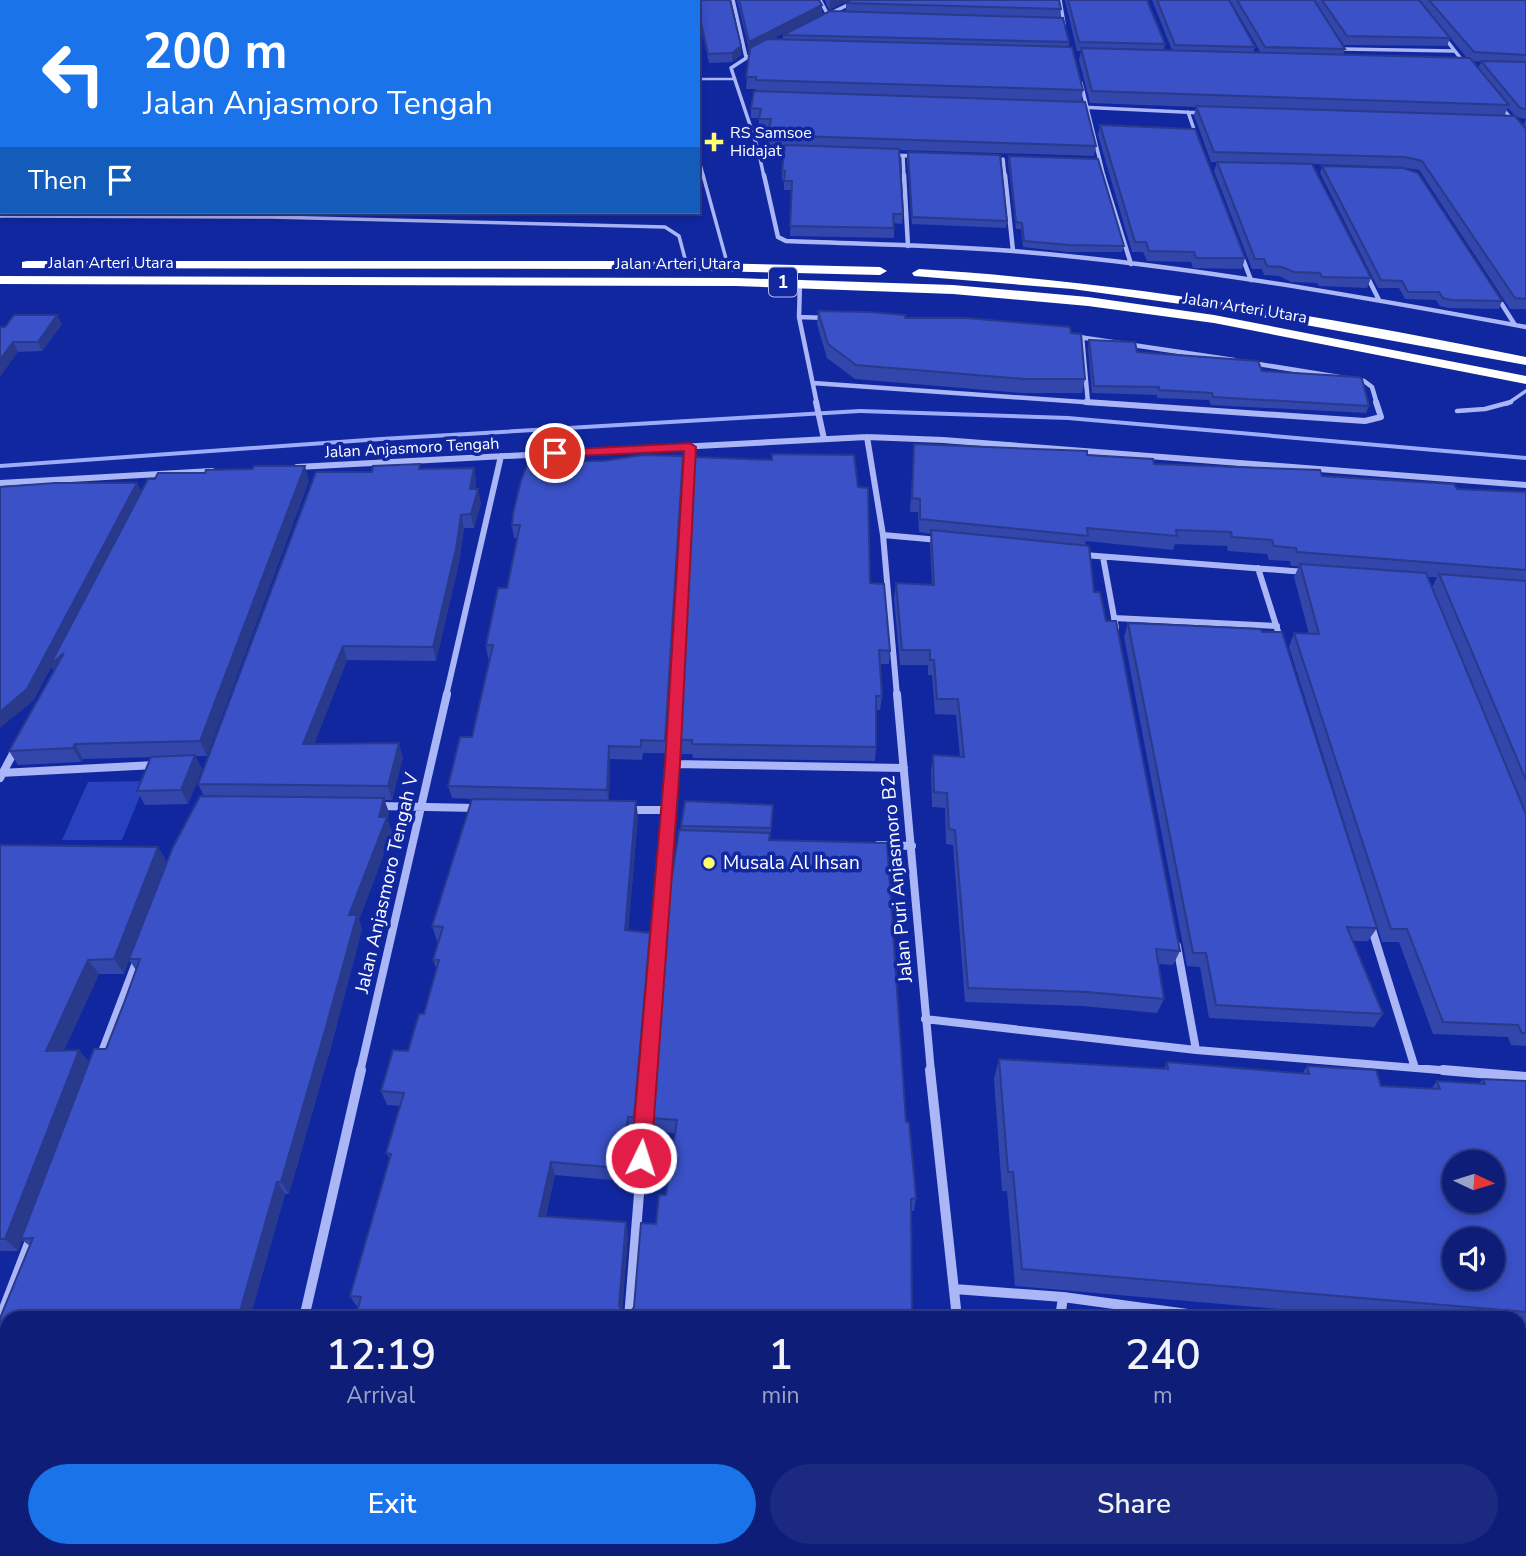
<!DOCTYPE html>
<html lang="en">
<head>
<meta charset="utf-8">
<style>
	body { margin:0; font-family:"Nunito Sans",sans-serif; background:#1b2a80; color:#f1f3f6; height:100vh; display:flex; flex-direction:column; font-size:26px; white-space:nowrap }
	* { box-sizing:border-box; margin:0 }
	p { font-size:23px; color:#9aa2c6 }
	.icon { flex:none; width:38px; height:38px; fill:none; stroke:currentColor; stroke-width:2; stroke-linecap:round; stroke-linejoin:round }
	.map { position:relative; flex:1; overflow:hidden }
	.drawer { position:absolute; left:0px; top:1311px; width:1526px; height:247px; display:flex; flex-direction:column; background:#0d1d78; border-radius:21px 21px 0 0; box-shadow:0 4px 10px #0003,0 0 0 2px #2d3b8a }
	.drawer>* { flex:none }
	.guide { position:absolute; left:0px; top:0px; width:700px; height:214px; box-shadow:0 4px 10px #0003,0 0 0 2px #2d3b8a; background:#1a73e8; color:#fff; overflow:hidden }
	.needle { width:46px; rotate:94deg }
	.tools { position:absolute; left:1442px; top:1150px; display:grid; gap:14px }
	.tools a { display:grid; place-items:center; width:63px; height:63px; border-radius:50%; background:#0d1d78; box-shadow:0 4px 10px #0003,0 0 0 2px #2d3b8a; font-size:35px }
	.pin { position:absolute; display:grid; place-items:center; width:60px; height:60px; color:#fff; margin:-30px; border:4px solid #fff; border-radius:50%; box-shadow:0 2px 7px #0007 }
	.me { position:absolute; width:77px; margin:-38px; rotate:4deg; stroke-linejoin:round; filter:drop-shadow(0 0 5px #0008) }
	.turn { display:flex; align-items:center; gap:24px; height:147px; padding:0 28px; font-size:32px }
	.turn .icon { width:91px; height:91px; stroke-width:2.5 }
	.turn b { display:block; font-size:49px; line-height:60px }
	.then { display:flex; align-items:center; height:66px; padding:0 28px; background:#0003; gap:14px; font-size:26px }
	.eta { display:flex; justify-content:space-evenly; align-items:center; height:119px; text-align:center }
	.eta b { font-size:42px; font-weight:600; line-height:49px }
	.button { display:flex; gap:14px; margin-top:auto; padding:14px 28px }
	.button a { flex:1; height:80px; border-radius:42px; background:#1a73e8; color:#fff; font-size:28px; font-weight:600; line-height:80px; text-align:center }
	.button a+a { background:#1b2a80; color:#f1f3f6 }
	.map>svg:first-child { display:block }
	.green { fill:#2841bf }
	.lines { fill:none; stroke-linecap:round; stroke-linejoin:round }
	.stream { fill:#9cacf8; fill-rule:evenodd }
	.lane-far2 { stroke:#aab6f5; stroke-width:2.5 }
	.lane-far1 { stroke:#aab6f5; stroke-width:3.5 }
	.lane { stroke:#aab6f5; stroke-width:4.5 }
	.street-far4 { stroke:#aab6f5; stroke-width:3.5 }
	.street-far3 { stroke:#aab6f5; stroke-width:4.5 }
	.street-far2 { stroke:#aab6f5; stroke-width:6 }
	.street-far1 { stroke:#aab6f5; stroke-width:8 }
	.street { stroke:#aab6f5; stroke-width:10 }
	.secondary { fill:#dadffe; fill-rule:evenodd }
	.highway { fill:#fff; fill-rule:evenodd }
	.wall { fill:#3246ab; fill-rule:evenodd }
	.shaded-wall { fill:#29398b }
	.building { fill:#3a51c7; stroke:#29398b; stroke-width:2; fill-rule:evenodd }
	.route { fill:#e11d48; stroke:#92132f; stroke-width:2 }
	.poi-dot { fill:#ffff6e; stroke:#1127a0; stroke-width:2.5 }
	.labels { text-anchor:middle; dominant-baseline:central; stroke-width:7; stroke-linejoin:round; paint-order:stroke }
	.far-poi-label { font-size:16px; fill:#fff; stroke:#1127a0; text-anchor:start }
	.far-street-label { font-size:16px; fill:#fff; stroke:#1127a0 }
	.shield { fill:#1127a0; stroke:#b8bee2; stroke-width:2 }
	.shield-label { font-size:18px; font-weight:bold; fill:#fff }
	.poi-label { font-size:19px; fill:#fff; stroke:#1127a0; text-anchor:start }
	.street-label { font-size:19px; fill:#fff; stroke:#1127a0 }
</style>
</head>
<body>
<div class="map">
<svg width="1526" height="1556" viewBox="0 0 1526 1556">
	<rect width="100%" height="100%" fill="#1127a0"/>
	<!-- green -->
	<path class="green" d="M146,781L122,840H62L88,782Z"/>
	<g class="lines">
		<!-- stream -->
		<path class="stream" d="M860,409L1068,416L1526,456V460L1068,420L860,413L381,441L0,468V464L381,437Z"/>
		<!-- lane-far2 -->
		<path class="lane-far2" d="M698,79H735
			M698,155L704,177"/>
		<!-- lane-far1 -->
		<path class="lane-far1" d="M703,175L728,266
			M0,216L271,217L665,227L679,236L687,266
			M1507,404L1526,391"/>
		<!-- lane -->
		<path class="lane" d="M1457,411L1485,409L1511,402"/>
		<!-- street-far4 -->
		<path class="street-far4" d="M733,0L746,57
			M820,0L828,15
			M1060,0L1064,24
			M827,15L858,0
			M1444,37L1465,64
			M1343,49L1454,51
			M754,53L731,68L758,149L764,177
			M1081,83L1104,177
			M1500,105L1526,137
			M1079,107L1203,113
			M1188,112L1197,138
			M758,149L794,151
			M890,155L917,156
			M903,156L904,177
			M1003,159L1005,177"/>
		<!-- street-far3 -->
		<path class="street-far3" d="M764,175L778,237L786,241C862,244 938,245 1013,251C1184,265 1357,296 1526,327
			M904,175L908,246
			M1005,175L1013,251
			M1103,175L1131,264
			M1241,254L1251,280
			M1365,272L1379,300
			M800,282L799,317L817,404
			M1496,295L1515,325
			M799,317L827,318
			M1072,336L1234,360
			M1082,337L1088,403
			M1252,363L1364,381L1372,387L1377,404
			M813,383L1111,404"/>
		<!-- street-far2 -->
		<path class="street-far2" d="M816,402L824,439
			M1086,402L1365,421L1381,417L1376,402
			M867,437L883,535L897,696
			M297,467L867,437L943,440L1526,485
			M0,483L212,471
			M883,535L939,540
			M1084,555L1305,572
			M1103,557L1116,628
			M1258,568L1281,641
			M1114,618L1277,626
			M446,696L501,456
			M677,696L690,447"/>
		<!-- street-far1 -->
		<path class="street-far1" d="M897,694L931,1072
			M673,764L904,768
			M0,773L155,765
			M0,778L16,748
			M379,806L475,808
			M627,810H669
			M878,845L912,846
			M1371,926L1415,1068
			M1177,946L1196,1050
			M925,1019L1196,1050L1464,1072
			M100,1057L137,960
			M360,1072L447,694
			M649,1072L677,694"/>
		<!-- street -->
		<path class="street" d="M930,1070L957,1318
			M1443,1070L1526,1077
			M954,1289L1063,1297
			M304,1318L361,1070
			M629,1318L649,1070
			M1060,1318L1063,1297L1217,1318
			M0,1319L31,1238
			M1519,1352L1526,1353
			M611,1550V1556
			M976,1550L977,1556
			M1301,1550L1302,1556
			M1460,1550L1462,1556
			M249,1556L250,1550"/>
		<!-- secondary -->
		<path class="secondary" d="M0,1416H7V1436H0Z
			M1519,1437H1526V1457H1519Z
			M1519,1511L1526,1512V1534L1519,1533Z"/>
		<!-- highway -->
		<path class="highway" d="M27,261H617L880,267L887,271L880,275L617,269L22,268V262Z
			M919,269C1124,282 1325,316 1526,357V365L1224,310L1072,289L914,276L912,273Z
			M0,276L736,278L953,285L1088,297L1214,315L1526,376V384L1214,323L1088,306L953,294L736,286L0,284Z"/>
	</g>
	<!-- wall -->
	<path class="wall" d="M694,0H730L741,55L732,62L709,63L698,17V2H695Z
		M737,0H819L822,14L771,39L783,40V35L1069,42V47L1083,90L1081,102L1096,146L1094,156L899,150L903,214L902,224L894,223V238L790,236L792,190H784V180H782V171L785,146L768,145L769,129H759V118H751V108L756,89H746L749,49Z
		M825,0H848L829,10Z
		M1065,0H1147L1165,44L1164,50H1172L1152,0H1229L1255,47L1253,52L1261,53L1230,0H1314L1345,49L1343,55L1467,58L1419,0H1526V119L1516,117L1523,126L1526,119V309H1510L1419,170L1401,167L1312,164L1371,278L1367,288L1319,286L1317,283L1291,282L1279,276L1264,275L1262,269H1252L1214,171L1217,162H1211L1194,115L1196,107L1090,103L1079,60L1081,51H1077ZM1473,61L1481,62L1478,68ZM1508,108L1515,116H1504Z
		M1314,0H1419L1450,38L1447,46L1344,45Z
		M846,3L1061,9L1060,18L846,11Z
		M0,95H2V159H0Z
		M1100,125L1245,258L1242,269L1193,268L1191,262L1147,261L1143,252H1132L1098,135Z
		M908,152L1007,221L1006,228L912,224L907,159Z
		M1009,156L1124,246L1122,252H1068L1023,247L1021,229H1016L1008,162Z
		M1322,166L1502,301L1499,309L1448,308L1440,306L1436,300L1405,299L1399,288H1378L1320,173Z
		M818,311L905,318L1071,333L1085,379L1082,393H1022L855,379L827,358L817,324Z
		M62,324L42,351L18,352L0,327Z
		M1089,340L1137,352L1262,371L1369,406L1366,413L1211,405L1209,400L1157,398V395L1092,393L1088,347Z
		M914,444L1087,455L1154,464L1322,476L1457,489L1526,492V1046L1511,1045L1508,1037L1433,1034L1399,942H1382L1289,647L1294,633L1309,634L1294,577L1299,566H1291L1290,561L1269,560L1267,554L1228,551L1227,546L1175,544L1173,550L1086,541L1085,545L1094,592L1180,951L1173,965L1158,964L1164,999L1157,1013L1082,1006L965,1002L953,845L946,844L945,808L932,807L931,770L933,755L960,757L956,715L935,714L932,675H928V665H900L894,598L896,583L932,584L930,545L931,534L919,532L918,512H910ZM1427,577H1437L1432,587Z
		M683,456V468L666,753H643L642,760L610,759L609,800L638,816L628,931L650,933L652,948L637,1131L630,1130L622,1181L555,1175L546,1216L626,1222L628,1234L622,1310L625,1314L630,1313L634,1307L656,1224L666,1195L675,1133L651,1132L650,1118L681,826L773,812L770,840L906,1122L916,1198L914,1211H911L912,1318H355L358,1308L350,1296L390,1159L386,1153L400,1106L387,1105L381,1091L408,1051L424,1014L437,970L433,960L439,941H437L432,926L472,799L452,798L448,786L472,737L490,658H488L486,645L507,588L517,538H514L512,525L572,461H602Z
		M474,468L476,481L475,489L481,503L474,528H464L459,563L436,661L347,660L314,744L403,757L392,800H384L389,813L387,819L392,832L359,920L362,929L331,1047L289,1194H285L250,1318H7V1350H5L0,1347V1318L30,1246L22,1240L18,1251H0V845L158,847L167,862L150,906L204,796L198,784L372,472ZM129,960L136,970L106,1049L89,1062L79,1050H64L99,974H124Z
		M309,481L207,756H195L202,769L188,804L145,805L137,791L155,757L83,759L81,762L18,765L9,751L54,671L51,667L34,700L137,483L141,492Z
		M870,583L890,651L889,664H880L882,696L880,710H876V747L875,761L693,758L692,754H679L678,740Z
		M1128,623L1377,928L1368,941H1353L1383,1014L1374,1027L1209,1018L1200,967L1187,966L1124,637Z
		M999,1059L1164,1069L1167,1062L1302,1074L1307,1066L1381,1086L1431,1089L1437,1081L1478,1084L1483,1079L1526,1081V1330H1519V1318H1380L1015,1286L1007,1191H1002L994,1079Z"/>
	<!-- shaded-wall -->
	<path class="shaded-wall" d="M832,0H848L829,10L830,1Z
		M822,5V14L750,50L749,49V42Z
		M741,46V55L732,62V53Z
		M57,315L62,324L42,351L38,342Z
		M13,342L18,352L0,377V360Z
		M683,456V468L666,753L665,741Z
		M305,466L309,481L207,756L200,741Z
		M474,468L476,481L473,503L470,489Z
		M137,483L142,493L64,653L58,679L51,667L34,700L0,728V712Z
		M478,489L481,503L474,528L471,514Z
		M461,515L464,528L459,563L436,661L433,647Z
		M343,646L347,660L309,758L303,744Z
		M399,743L403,757L392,800L388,786Z
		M75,744L83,759L81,762L73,748Z
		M609,746L610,759L609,803L607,790Z
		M195,755L202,769L188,804L181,790Z
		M384,798L389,813L387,819L392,832L359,920L362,929L331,1047L289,1194L281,1182L349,915Z
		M636,801L638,816L627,945L625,930Z
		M158,847L167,862L124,974L114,959Z
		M650,933L652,948L637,1131L634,1117Z
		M88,960L99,974L58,1064L46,1051Z
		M79,1050L90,1063L21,1239L22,1240L18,1251L5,1239Z
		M628,1117L630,1130L622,1181L619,1168Z
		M551,1162L555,1175L543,1228L539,1216Z
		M277,1182L285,1194L250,1318H238Z
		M626,1222L628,1234L622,1317L619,1306Z
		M211,1550H226L224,1556H210Z
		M492,1550H498L497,1556H491Z"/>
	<!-- building -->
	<path class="building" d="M696,0H730L741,46L732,53L708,54L698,10V2H696Z
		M739,0H819L822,5L749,42Z
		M851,0H1059L1061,9L846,3Z
		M1068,0H1147L1165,44L1079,42Z
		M1157,0H1229L1255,47L1175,45Z
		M1237,0H1314L1345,49L1265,47Z
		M1322,0H1419L1450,38L1347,36Z
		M1429,0H1526V55L1474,52Z
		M830,11L1063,18L1069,42L783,35Z
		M767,39L1072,47L1083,90L756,80V77H746L750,49H748Z
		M1081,48L1470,58L1509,105L1092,91Z
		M1481,61L1526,62V109L1520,108Z
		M754,91L1085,102L1096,146L768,135L771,119H759L761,109L751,108Z
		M0,95H2V138H0Z
		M1196,106L1515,116L1526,129V299L1515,298L1422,161L1405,157L1214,152Z
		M1100,125L1195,129L1245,258H1196L1194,252L1149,251L1146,242H1135Z
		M785,145L899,149L903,214H893L894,228L790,226L792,181H784L785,171H782Z
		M908,152L1000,155L1007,221L912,217Z
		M1009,156L1098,159L1124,246L1069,245L1024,241L1022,223L1016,222Z
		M1217,162L1312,164L1371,278L1322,277L1320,273L1294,272L1282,267L1267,266L1264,259H1255Z
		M1322,166L1403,168L1418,173L1502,301L1451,300L1443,298L1439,292H1408L1402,281L1381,280Z
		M818,311L869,312L905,315V318H967L1070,327L1071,333L1081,334L1085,379H1024L856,365L828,344Z
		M14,315H57L38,342H13L0,360V327H5Z
		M1089,340L1135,342L1137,352L1258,361L1262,371L1359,377L1362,379L1369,406L1213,397L1212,393L1159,390V387L1094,386Z
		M914,444L1087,451V455L1153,459L1154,464L1320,470L1322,476L1454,484L1457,489L1526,492V570L1297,552L1296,548L1274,546L1272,540L1232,537L1231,532L1176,530L1177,536L1087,528L1088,536L920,519V499L912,498Z
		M772,454L854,455L858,487L868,488L870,583L884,584L890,651L879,650L882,696H876V747L692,744V740H678L694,457L772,460Z
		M643,455L683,456L665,741L641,740V747L609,746L607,790L448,786L460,737H472L493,645H486L498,588H507L520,525H512L513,514L520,484L530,457H571V461H602Z
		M420,464L419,469L474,468L470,489H478L471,514L461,515L456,549L433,647L343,646L303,744L399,743L388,786L198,784L316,472H372L373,466Z
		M254,466H305L200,741L75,744L73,748L9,751L64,653L50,665L148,479H155L158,473H205L206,470L253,469Z
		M55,483H137L27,689L0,712V487Z
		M931,530L1089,546L1094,592H1100L1106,621H1116L1180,951L1156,949L1164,999L1087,992L968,988L955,830L949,829L947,793L934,792L933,755L964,757L958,699H937L934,660H930V650H902L896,583L934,585Z
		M1300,564L1426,573L1526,814V1033H1522L1518,1025L1443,1022L1407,929H1391L1294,633L1319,634Z
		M1439,574L1526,581V780Z
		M1128,623L1261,629L1262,632H1282L1377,928L1347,927L1383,1014L1216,1005L1206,953H1193Z
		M195,755L181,790L137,791L151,757Z
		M200,796L384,798L379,817H387L349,915H357L324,1034L281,1182H277L238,1318H7V1340H0V1318L33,1238L21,1239L94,1049H106L124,1003L140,959H129L173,847Z
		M472,799L636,801L625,930L650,933L634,1117H628L619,1168L551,1162L539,1216L626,1222L619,1306L625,1314L630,1313L634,1307L641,1223L656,1224L659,1195H666L677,1120L650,1118L663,934L679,830L770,833L769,840L887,843L906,1122H909L916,1198L911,1199L912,1318H355L361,1297L350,1296L391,1154L386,1153L404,1093L381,1091L393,1050L408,1051L419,1014H424L439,960H433L443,927L432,926Z
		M685,801L773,805L771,828L681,826Z
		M0,845L158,847L114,959L88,960L46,1051L79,1050L5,1239H0Z
		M999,1059L1168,1069L1167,1062L1309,1074L1307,1066L1376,1070L1381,1086L1440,1089L1437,1081L1485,1084L1483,1079L1526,1081V1312L1022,1269L1013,1172H1008ZM1454,1162H1493V1200H1454ZM1454,1239H1493V1278H1454Z
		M110,1550H211L210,1556H108Z
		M299,1550H492L491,1556H298Z
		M728,1550H941V1556H727Z"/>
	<!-- route -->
	<path class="route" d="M690,443L696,447L680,764L651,1158L648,1165L641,1168L634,1165L631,1158L665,764L684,451L555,457L549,453L555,450Z"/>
	<!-- markers -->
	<g class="poi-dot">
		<path d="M710.5 131.5h7v7h7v7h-7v7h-7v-7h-7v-7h7z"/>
		<circle cx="709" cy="863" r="7"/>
	</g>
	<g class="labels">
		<!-- far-poi labels -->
		<g class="far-poi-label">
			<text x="730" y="133">RS Samsoe<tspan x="730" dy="18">Hidajat</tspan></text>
		</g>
		<!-- far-street labels -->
		<g class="far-street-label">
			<text x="111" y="263">Jalan Arteri Utara</text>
			<text x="678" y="264">Jalan Arteri Utara</text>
			<text transform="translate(1245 308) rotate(9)">Jalan Arteri Utara</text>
			<text transform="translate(412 448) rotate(-3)">Jalan Anjasmoro Tengah</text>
		</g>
		<!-- shield labels -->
		<rect class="shield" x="769" y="267.5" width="28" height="29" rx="5"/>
		<g class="shield-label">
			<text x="783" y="282">1</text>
		</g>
		<!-- poi labels -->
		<g class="poi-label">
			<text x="723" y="863">Musala Al Ihsan</text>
		</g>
		<!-- street labels -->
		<g class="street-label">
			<text transform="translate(897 879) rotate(-95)">Jalan Puri Anjasmoro B2</text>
			<text transform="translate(387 883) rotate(-77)">Jalan Anjasmoro Tengah V</text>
		</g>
	</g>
</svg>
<div class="tools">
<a><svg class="needle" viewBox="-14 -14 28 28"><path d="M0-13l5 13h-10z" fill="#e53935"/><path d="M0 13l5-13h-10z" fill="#9aa2c6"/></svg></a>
<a><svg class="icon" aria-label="sound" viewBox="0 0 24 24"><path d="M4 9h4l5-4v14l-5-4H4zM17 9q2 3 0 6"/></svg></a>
</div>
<div class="pin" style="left:555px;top:453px;background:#d93025"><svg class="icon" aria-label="arrive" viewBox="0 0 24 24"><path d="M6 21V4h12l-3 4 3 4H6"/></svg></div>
<svg class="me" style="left:641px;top:1158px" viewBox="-20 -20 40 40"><circle r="17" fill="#e11d48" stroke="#fff" stroke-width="3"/><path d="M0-11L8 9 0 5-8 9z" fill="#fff"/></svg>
<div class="guide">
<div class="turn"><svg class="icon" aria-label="left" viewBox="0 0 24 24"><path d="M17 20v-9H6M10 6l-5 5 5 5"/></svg><div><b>200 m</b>Jalan Anjasmoro Tengah</div></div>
<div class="then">Then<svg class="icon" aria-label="arrive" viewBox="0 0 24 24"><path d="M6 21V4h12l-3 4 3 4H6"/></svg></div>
</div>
<section class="drawer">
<div class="eta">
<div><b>12:19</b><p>Arrival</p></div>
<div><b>1</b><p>min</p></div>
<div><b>240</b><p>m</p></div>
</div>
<div class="button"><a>Exit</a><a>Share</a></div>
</section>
</div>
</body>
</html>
